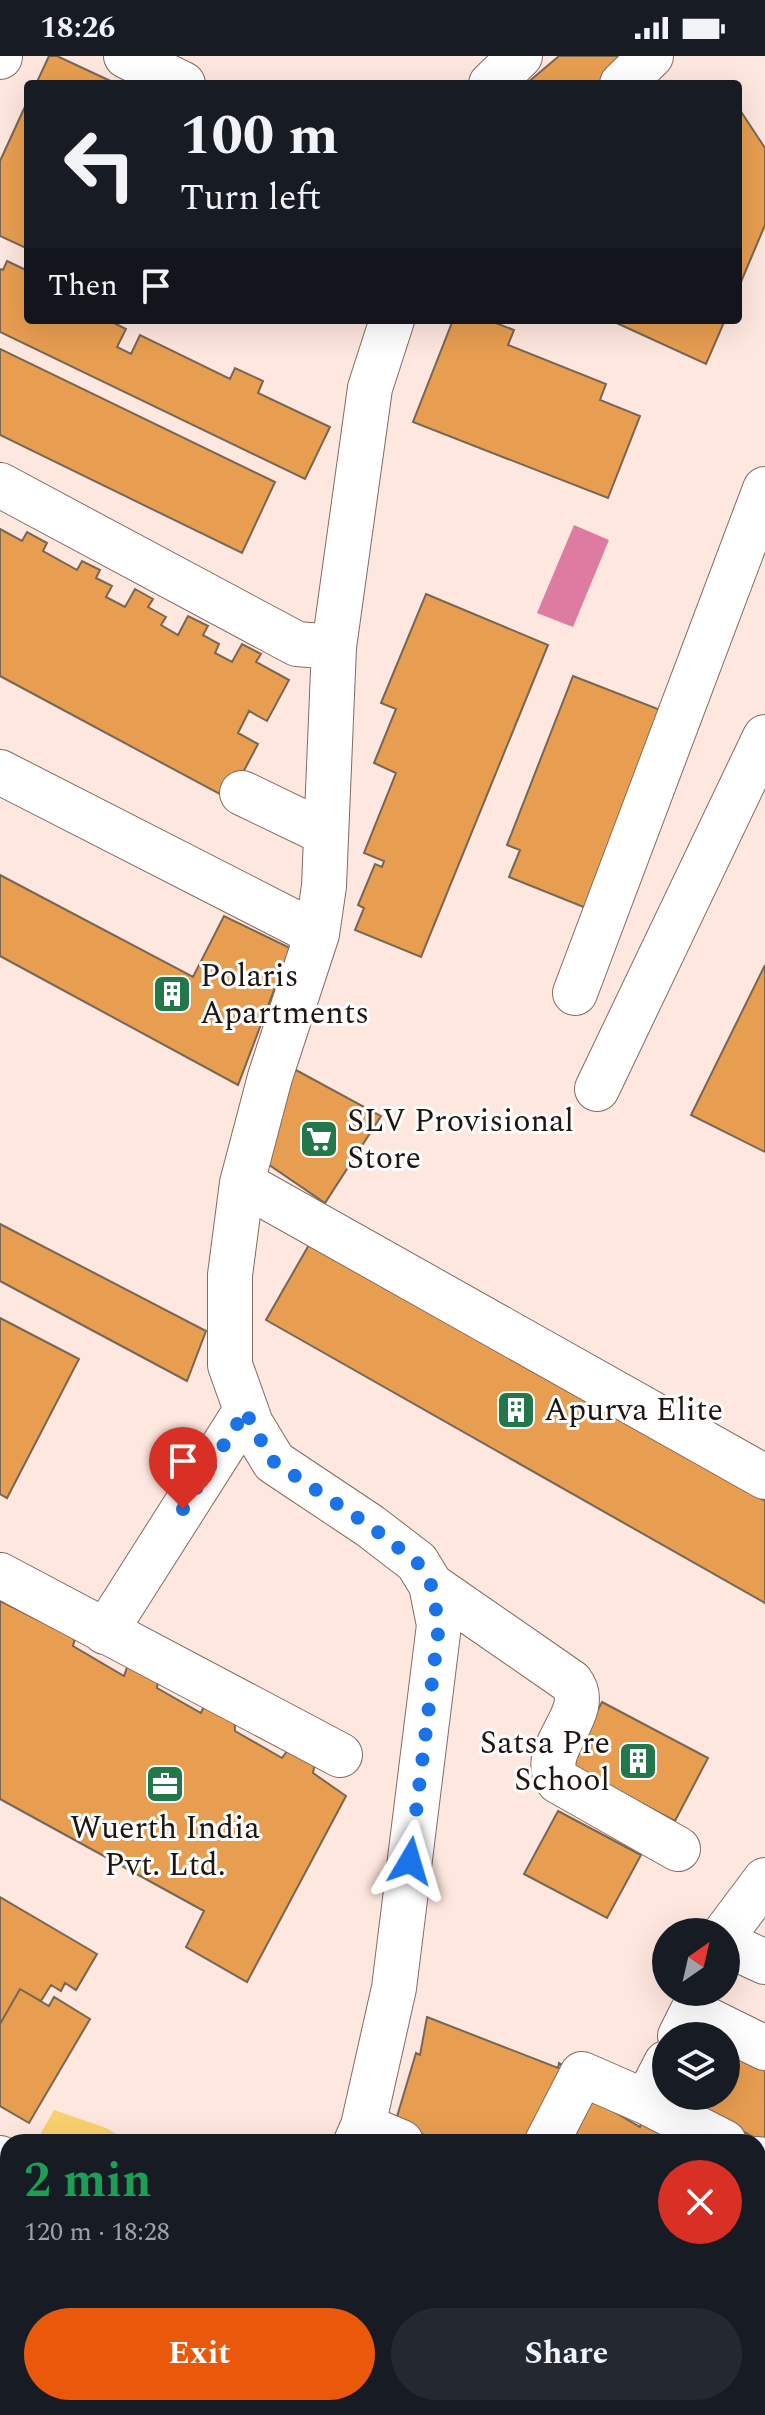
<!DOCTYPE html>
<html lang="en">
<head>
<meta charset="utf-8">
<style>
	body { margin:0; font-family:Spectral,serif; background:#242831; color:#f1f3f6; height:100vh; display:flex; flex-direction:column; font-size:30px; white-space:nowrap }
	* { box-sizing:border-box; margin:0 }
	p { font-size:26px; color:#9ea1a6 }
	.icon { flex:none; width:44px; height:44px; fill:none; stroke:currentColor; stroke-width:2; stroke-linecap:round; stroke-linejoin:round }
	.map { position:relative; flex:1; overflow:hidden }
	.details { position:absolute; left:0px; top:2078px; width:766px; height:282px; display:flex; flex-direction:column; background:#171b24; border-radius:24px 24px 0 0; box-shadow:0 8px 32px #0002 }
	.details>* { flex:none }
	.guide { position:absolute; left:24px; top:24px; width:718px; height:244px; border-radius:8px; box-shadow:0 8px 32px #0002; background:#171b24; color:#f1f3f6; overflow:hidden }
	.needle { width:52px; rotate:34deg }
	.buttons { position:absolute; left:652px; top:1862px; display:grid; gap:16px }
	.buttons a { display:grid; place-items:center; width:88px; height:88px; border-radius:50%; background:#171b24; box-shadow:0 8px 32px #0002; font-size:40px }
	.pin { position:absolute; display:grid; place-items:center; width:68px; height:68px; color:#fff; margin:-82px -34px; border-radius:50% 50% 50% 0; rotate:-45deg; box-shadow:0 0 8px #0007 }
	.pin .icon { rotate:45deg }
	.me { position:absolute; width:88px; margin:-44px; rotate:7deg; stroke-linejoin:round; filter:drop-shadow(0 0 6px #0008) }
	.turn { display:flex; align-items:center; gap:28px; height:168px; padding:0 24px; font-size:36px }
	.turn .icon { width:104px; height:104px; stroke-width:2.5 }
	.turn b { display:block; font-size:56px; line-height:68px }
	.then { display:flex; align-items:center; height:76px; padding:0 24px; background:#0003; gap:16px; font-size:30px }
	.round { display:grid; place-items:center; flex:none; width:84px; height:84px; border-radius:42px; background:#242831 }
	.overview { display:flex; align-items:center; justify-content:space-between; height:136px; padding:0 24px }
	h1 { font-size:48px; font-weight:700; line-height:60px; color:#1e9e55 }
	.action { display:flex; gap:16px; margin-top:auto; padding:16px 24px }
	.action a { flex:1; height:92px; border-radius:48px; background:#ea580c; color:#fff; font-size:32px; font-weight:700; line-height:92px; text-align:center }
	.action a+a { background:#242831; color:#f1f3f6 }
	.status { display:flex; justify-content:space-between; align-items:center; height:56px; padding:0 40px; background:#171b24; direction:ltr }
	.status svg { height:22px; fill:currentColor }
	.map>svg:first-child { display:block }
	.green { fill:#f9d16e }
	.water { fill:#de7ba0 }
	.building { fill:#e89e50; stroke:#786655; stroke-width:2 }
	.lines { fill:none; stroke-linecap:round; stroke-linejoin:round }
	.minor-casing { stroke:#836b61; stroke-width:46 }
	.minor { stroke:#fff; stroke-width:44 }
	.route { stroke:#1a73e8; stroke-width:14; stroke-dasharray:0 25.2 }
	.labels { text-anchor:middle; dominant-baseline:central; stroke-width:6; stroke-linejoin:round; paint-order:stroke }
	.poi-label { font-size:32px; fill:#1f1511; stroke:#fff; text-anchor:start }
</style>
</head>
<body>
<div class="status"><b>18:26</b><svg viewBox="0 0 49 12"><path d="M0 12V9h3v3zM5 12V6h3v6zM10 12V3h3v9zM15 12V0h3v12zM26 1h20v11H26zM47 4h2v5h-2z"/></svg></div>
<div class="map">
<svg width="765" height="2359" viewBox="0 0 765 2359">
	<rect width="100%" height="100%" fill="#fee7de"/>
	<!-- green -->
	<path class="green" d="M54,2054L106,2072L130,2086H36Z"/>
	<!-- water -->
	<path class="water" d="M574,469L609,484L573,571L537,557Z"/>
	<!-- building -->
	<path class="building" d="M49,0H57L117,28H36Z
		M559,0H633L599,28H526Z
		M28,44V193L0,180V105Z
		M738,51L765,92V169L738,233Z
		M7,205L28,215V264H108L126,273L117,291L131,298L140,279L230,323L235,312L263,325L258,337L330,371L305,423L0,276V213L3,214Z
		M453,264H488L514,274L508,289L606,328L600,344L640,360L608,442L413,366Z
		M610,264H725L706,308Z
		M0,293L275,426L242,497L0,379Z
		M0,473L22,485L27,476L47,487L43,495L77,514L82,505L100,514L96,522L112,530L106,541L125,551L135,533L153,543L148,551L166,561L161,569L178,579L188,560L208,570L203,579L219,588L215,597L232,606L242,588L261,598L256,606L289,624L267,665L249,655L238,677L258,688L229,743L0,620Z
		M426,538L548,589L421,901L355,874L364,852L358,849L375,808L382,811L384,805L364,797L396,717L374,707L396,653L381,647Z
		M573,620L663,655L586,852L509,821L520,794L507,789Z
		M0,819L193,921L224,860L290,892L238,1029L0,900Z
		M765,909V1096L691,1059Z
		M294,1013L381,1060L325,1147L265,1106Z
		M0,1168L206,1275L187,1325L0,1225Z
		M310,1187L765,1445V1547L266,1264Z
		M0,1262L79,1303L7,1442L0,1438Z
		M0,1545L42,1566L79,1567L73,1590L124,1620L132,1597L160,1614L157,1632L201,1657L209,1639L234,1652L235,1675L282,1702L295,1684L317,1696L313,1717L346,1740L247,1926L186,1891L204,1855L0,1743Z
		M602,1646L708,1702L675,1765L568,1709Z
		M558,1755L641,1799L607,1862L524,1818Z
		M0,1841L97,1898L76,1934L65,1927L61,1935L51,1929L41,1945L20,1933L0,1968Z
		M20,1933L49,1950L54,1941L90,1963L29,2067L0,2050V1968Z
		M427,1961L558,2012L559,2007L573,2015L536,2086H483L472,2082L471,2086H437L396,2064L416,1997L420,1999Z
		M726,1990L765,2002V2087L674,2040H726Z
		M587,2040L640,2071L642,2066L661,2076L659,2082L666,2086H570Z
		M0,2113L8,2117V2140L1,2152Z
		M759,2126L765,2129V2242L758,2256Z
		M8,2217V2265L0,2261V2231Z
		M8,2272V2318L0,2313V2286Z
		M0,2320L8,2325V2340L0,2353Z
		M538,2352H604L600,2359H534Z
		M661,2352H715L720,2355L721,2352H758L765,2359H656Z"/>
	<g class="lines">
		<defs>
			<path id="minor" d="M126,0L183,28
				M0,1V0
				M491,28L520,0
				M622,28L651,0
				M0,429L297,588L334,591
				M0,716L317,878
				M242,737L325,777
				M575,937L765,433
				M597,1033L765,681
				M242,1127L765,1421
				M0,1519L340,1699
				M431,1529L571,1626C595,1657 537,1692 558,1725L678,1793
				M105,1576L246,1354
				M726,1876L765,1824
				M726,1888L765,1906
				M680,1980L692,1956L765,1992
				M646,2046L666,2007
				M363,2070L401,2086
				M356,2086L363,2070L394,1932L439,1569L431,1529L417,1506L370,1470L274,1406L251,1368L230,1309V1219L242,1127L270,1021L317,878L324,830L334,591L370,332L392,264
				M547,2086L582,2018L646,2046L724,2086
				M0,2102L8,2106
				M758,2103L765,2107
				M0,2189L8,2177
				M758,2280L765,2284
				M758,2335L765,2339
				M235,2359L239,2352"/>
		</defs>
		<!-- minor casing -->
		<use href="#minor" class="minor-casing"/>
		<!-- minor -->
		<use href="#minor" class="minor"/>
	</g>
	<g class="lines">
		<!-- route -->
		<path class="route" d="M183,1453L246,1354L251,1368L274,1406L370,1470L417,1506L431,1529L439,1569L410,1805"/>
	</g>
	<!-- icons -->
	<defs>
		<symbol id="building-square" viewBox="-11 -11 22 22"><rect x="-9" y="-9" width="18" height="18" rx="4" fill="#22784a" stroke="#fff"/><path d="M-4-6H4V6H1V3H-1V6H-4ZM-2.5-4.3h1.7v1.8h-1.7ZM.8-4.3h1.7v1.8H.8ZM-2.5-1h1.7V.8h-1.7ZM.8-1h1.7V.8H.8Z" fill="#fff"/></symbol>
		<symbol id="supermarket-square" viewBox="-11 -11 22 22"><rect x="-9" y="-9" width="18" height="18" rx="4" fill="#22784a" stroke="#fff"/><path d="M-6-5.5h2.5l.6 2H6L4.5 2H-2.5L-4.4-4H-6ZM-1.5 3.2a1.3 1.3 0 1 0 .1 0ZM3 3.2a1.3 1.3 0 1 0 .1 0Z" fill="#fff"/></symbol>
		<symbol id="office-square" viewBox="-11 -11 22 22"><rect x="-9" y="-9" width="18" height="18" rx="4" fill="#22784a" stroke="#fff"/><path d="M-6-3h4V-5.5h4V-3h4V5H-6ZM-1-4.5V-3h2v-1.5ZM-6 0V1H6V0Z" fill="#fff"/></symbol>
	</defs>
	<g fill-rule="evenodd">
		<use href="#building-square" x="150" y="916" width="44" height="44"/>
		<use href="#supermarket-square" x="297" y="1061" width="44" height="44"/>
		<use href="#building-square" x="494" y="1332" width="44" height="44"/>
		<use href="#building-square" x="616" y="1683" width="44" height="44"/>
		<use href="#office-square" x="143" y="1706" width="44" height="44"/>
	</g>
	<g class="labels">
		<!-- poi labels -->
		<g class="poi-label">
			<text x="200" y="920">Polaris<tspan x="200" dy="37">Apartments</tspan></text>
			<text x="347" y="1065">SLV Provisional<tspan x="347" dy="37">Store</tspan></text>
			<text x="544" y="1354">Apurva Elite</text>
			<text x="610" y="1687" text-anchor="end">Satsa Pre<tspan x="610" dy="37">School</tspan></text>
			<text x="165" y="1772" text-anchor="middle">Wuerth India<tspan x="165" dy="37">Pvt. Ltd.</tspan></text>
		</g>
	</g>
</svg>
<div class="buttons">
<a><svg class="needle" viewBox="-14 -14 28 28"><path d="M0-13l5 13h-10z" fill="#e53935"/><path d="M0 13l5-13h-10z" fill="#9ea1a6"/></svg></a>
<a><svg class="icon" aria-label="layers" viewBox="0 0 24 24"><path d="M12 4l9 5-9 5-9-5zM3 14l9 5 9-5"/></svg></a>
</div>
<div class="pin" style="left:183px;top:1453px;background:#d93025"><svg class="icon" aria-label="arrive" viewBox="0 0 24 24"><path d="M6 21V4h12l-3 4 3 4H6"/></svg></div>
<svg class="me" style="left:410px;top:1805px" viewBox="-20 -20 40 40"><path d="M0-17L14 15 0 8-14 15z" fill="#1a73e8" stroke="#fff" stroke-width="4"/></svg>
<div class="guide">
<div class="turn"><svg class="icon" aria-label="left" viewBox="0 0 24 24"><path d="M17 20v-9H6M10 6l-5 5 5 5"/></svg><div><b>100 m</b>Turn left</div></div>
<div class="then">Then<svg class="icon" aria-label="arrive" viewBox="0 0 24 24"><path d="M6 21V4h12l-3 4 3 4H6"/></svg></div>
</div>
<section class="details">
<div class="overview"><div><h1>2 min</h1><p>120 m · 18:28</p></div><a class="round" style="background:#d93025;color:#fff"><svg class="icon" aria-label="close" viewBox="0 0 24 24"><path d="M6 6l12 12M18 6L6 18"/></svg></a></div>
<div class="action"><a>Exit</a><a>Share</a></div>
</section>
</div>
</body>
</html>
